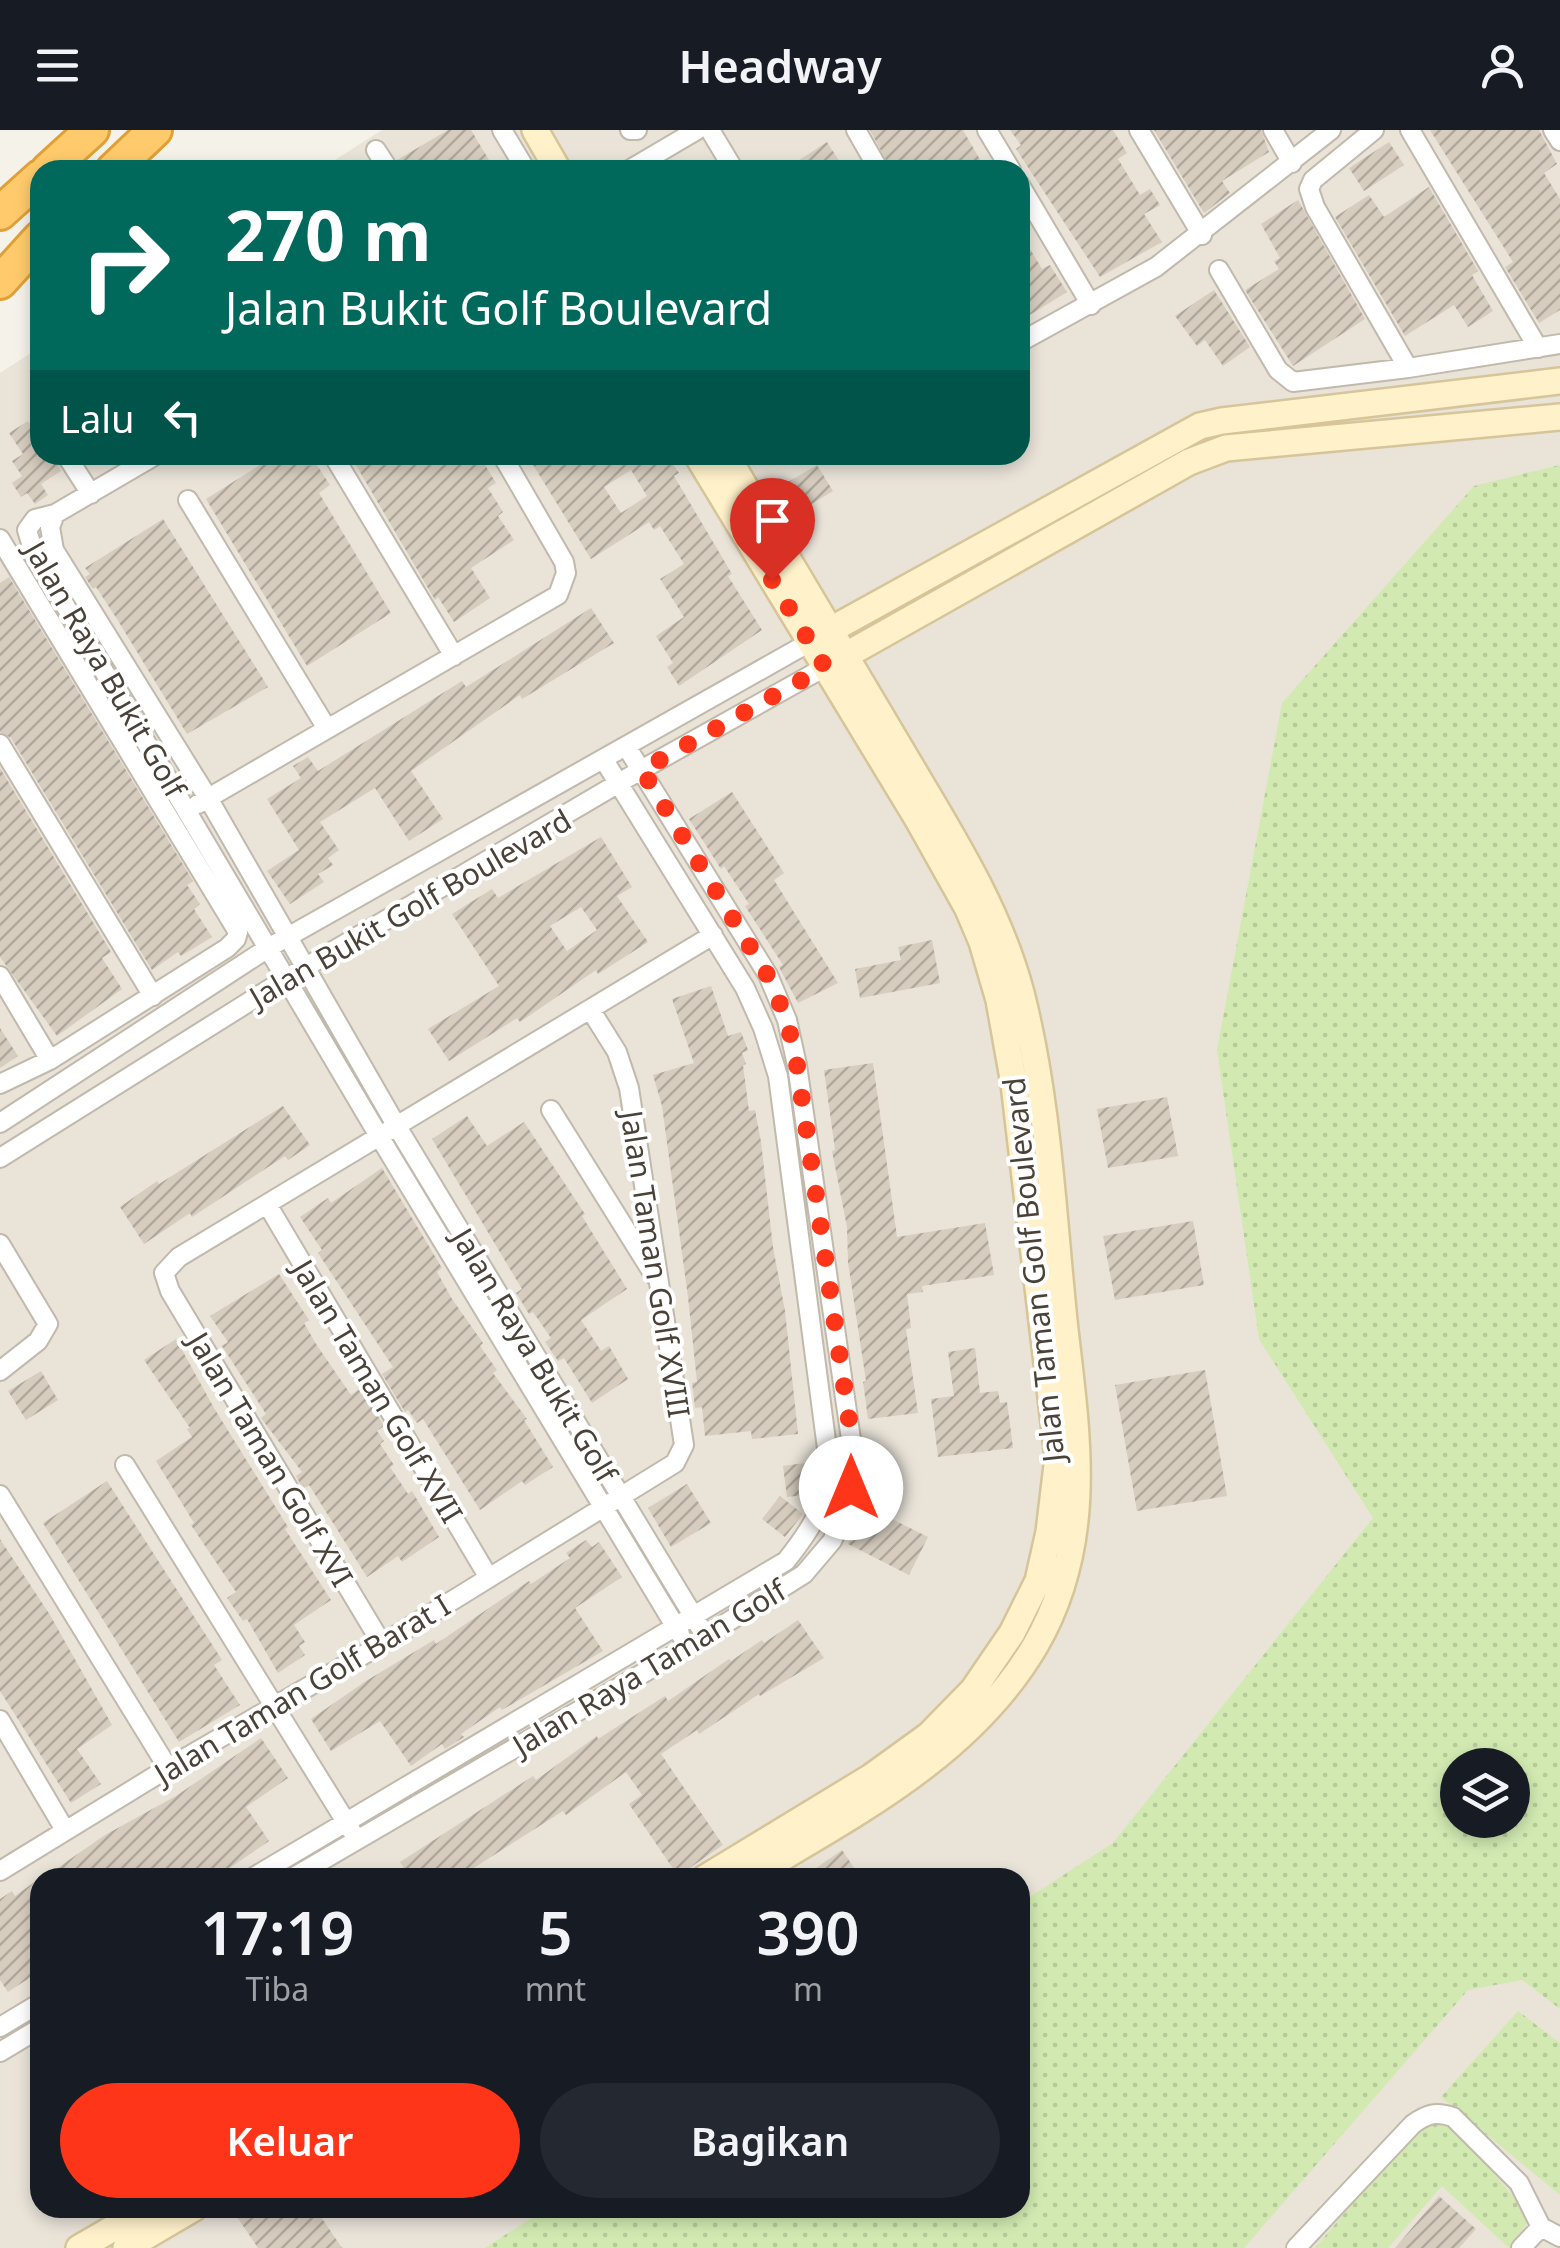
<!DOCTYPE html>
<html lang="id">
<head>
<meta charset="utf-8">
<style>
	body { margin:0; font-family:"Noto Sans",sans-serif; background:#242831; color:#f1f3f6; height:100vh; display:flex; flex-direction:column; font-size:38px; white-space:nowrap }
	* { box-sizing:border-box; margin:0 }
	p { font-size:32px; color:#9ea1a6 }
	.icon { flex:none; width:55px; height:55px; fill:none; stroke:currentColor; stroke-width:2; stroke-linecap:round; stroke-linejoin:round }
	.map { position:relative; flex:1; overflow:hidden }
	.details { position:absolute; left:30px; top:1738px; width:1000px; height:350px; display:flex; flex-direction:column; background:#171b24; border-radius:30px; box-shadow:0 5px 15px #0003 }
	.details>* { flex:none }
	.top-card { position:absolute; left:30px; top:30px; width:1000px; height:305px; border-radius:30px; box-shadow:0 5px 15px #0003; background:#00695c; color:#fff; overflow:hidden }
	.buttons { position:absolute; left:1440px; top:1618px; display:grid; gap:20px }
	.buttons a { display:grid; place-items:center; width:90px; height:90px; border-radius:50%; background:#171b24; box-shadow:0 5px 15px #0003; font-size:50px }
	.pin { position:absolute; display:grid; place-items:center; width:85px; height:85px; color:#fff; margin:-102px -42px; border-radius:50% 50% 50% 0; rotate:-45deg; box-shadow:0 0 10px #0007 }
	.pin .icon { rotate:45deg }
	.me { position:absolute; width:110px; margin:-55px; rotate:0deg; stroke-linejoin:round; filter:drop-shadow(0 0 8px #0008) }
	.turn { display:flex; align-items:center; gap:35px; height:210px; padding:0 30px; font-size:45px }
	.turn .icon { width:130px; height:130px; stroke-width:2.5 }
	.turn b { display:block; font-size:70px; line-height:85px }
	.then { display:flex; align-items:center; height:95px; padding:0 30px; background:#0003; gap:20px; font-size:38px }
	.eta { display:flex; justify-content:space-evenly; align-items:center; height:170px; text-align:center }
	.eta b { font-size:60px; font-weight:600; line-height:70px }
	.button { display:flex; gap:20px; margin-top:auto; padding:20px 30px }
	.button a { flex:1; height:115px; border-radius:60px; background:#fe3518; color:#fff; font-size:40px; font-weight:600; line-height:115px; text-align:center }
	.button a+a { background:#242831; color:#f1f3f6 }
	header { display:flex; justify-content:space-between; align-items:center; height:130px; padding:0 30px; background:#171b24; font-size:45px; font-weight:600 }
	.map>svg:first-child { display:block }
	.residential { fill:#e9e3d8; fill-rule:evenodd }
	.grass { fill:url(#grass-dots); fill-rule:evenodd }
	.building { fill:url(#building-hatch); fill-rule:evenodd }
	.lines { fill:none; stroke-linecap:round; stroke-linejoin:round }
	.street-casing { stroke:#c1b9ac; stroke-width:22 }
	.secondary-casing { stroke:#d6c599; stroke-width:30 }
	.highway-casing { stroke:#e19f38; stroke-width:38 }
	.street { stroke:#fff; stroke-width:18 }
	.secondary { stroke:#fff1ca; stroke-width:25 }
	.highway { stroke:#ffca6b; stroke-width:32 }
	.route { stroke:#fe3518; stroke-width:18; stroke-dasharray:0 32.4 }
	.labels { text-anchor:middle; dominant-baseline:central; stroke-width:8; stroke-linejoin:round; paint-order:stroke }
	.street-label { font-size:30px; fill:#4a4238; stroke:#fff }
</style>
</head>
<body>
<header><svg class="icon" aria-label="menu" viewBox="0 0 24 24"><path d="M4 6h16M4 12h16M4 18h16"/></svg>Headway<svg class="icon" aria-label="person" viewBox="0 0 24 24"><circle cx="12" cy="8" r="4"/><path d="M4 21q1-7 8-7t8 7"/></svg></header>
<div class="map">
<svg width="1560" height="2118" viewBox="0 0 1560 2118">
	<defs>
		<pattern id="grass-dots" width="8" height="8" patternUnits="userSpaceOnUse" patternTransform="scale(2.5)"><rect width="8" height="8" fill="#d2eab2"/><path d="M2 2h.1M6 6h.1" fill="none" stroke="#b6ca9a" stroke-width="1.8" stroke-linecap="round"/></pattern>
		<pattern id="building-hatch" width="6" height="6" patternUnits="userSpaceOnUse" patternTransform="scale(2.5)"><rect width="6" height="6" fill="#d7cdbf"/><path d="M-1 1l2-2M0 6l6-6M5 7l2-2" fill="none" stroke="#b0a89c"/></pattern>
	</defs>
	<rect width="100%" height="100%" fill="#f5f2ea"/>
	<!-- residential -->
	<path class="residential" d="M382,0H1560V2118H0V243L40,217V325H1020V40H319ZM1458,1635H1512V1690H1458ZM40,1748H1020V2078H40Z"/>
	<!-- grass -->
	<path class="grass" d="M1560,335V1879L1522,1850L1468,1860L1244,2118H485L547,2078H1020V1773L1113,1713L1373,1388L1259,1209L1217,920L1282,573L1474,356ZM1458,1635H1512V1690H1458Z
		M1518,1881L1560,1913V2065L1441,1967Z
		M1437,1991L1461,2004L1531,2088L1509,2118L1442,2056L1388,2118H1315L1415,2000Z"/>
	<!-- building -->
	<path class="building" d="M448,0H471L495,40H401L397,30Z
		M870,0H963L986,40H891Z
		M1010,0H1113L1127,23L1118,29L1140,65L1150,59L1160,75L1144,84L1162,112L1100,147L1016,19L1021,15Z
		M1154,0H1261L1269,22L1222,51L1230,63L1204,83Z
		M1430,0H1539L1557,34L1544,43L1560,69V180L1539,193L1505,137L1513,132Z
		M827,12L845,40H785L799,30Z
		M1389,12L1404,35L1364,61L1349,38Z
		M1429,57L1478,141L1472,145L1493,181L1468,197L1454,175L1405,206L1335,87L1369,65L1384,87Z
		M1298,70L1365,189L1293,236L1245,160L1279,139L1274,131L1280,128L1261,94Z
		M1020,102L1042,139L1050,135L1067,162L1025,188L1020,180Z
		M1214,160L1250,217L1223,236L1205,210L1197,216L1175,186Z
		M28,291L40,309V325H54L61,341L41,354L48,365L35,374L27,363L21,367L12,353L22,346L12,331L23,324L9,303Z
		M276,325H301L309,336L315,332L330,355L319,363L391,483L307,536L206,369Z
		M350,325H479L496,353L488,358L503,382L498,386L514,410L471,438L490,468L454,492L438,467L435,470Z
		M527,325H667L679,343L674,346L732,444L728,446L762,500L679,556L667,537L673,533L656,506L684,487L660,449L684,434L660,396L654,400L649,392L591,429ZM631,340L647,366L621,383L604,357Z
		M817,335L833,361L792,386L776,359Z
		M163,389L268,557L187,604L117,489L96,457L93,459L85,447L90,444L85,438Z
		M9,447L193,751L187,755L200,774L194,779L212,807L181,826L178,822L152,840L11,608L0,602V453Z
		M591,478L614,513L522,569L520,565L411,641L443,689L409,711L375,658L320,692L339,720L328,728L333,735L318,744L324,752L290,774L267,741L299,720L267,669L301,648L293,636L308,627L318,641L462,551L466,557Z
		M0,638L111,822L102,828L122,859L57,906L0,827Z
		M732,662L784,743L774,750L838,853L798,873L779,837L783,835L745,776L749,774L724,736L721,739L689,689Z
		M601,707L632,757L617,766L648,812L598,844L596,840L520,892L517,888L449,931L428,899L499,856L452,784L492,759L498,768ZM581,777L597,800L567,821L550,796Z
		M932,810L940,853L860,868L855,839L901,830L898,817Z
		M711,856L728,906L741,902L748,920L742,923L746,934L743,935L749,981L755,980L761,1012L773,1117L785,1181L798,1304L752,1309L751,1301L705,1306L702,1277L695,1278L692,1253L697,1252L688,1167L662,976L653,945L694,933L672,869Z
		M0,898L18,926L0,938Z
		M873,933L897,1107L985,1093L994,1145L922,1156L923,1162L907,1164L911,1198L906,1199L918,1283L868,1289L863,1252L866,1251L848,1132L847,1097L832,1021L835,1020L824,940Z
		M1167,967L1178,1026L1108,1038L1097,979Z
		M283,976L310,1015L288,1030L285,1026L192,1087L190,1083L144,1114L120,1077L157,1051L159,1054Z
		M467,986L487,1016L524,992L585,1084L582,1086L627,1159L581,1190L601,1221L609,1216L628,1249L592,1273L564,1228L558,1231L545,1212L551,1208L533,1182L529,1184L516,1163L522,1159L432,1009Z
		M382,1038L442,1138L437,1142L452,1169L483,1213L480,1216L497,1240L493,1243L527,1289L524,1290L553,1337L525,1355L522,1351L480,1380L423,1289L417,1293L408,1280L405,1282L382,1244L393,1237L318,1123L322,1120L300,1087L328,1068L331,1073Z
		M1193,1091L1204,1155L1115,1170L1103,1106Z
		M279,1144L309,1190L304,1193L316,1214L351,1265L361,1258L384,1296L377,1301L384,1311L380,1314L394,1335L390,1337L408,1364L412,1361L439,1407L402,1432L398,1426L367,1447L309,1355L303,1359L296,1346L302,1342L261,1288L266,1284L222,1216L228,1212L210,1186Z
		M176,1209L214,1278L288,1397L285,1399L331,1470L294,1495L305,1512L299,1516L305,1525L278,1543L247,1489L243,1491L227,1468L236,1462L191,1395L194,1393L156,1331L192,1307L187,1299L190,1298L144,1230Z
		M975,1218L980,1263L998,1261L1000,1273L1007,1272L1013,1318L938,1327L931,1269L954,1266L948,1222Z
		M1205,1240L1227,1366L1137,1381L1115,1255Z
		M41,1241L58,1270L26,1290L8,1261Z
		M812,1332L815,1352L812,1364L787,1367L783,1336Z
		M107,1351L222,1530L214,1535L240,1575L179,1612L43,1393Z
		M687,1354L711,1393L671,1417L648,1378Z
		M780,1366L803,1384L785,1407L762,1389Z
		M866,1376L928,1407L909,1445L848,1414Z
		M0,1409L50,1485L112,1595L77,1619L101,1654L71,1673L0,1561Z
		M586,1410L592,1417L599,1412L622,1447L575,1478L603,1521L502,1580L500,1577L461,1604L464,1607L461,1609L445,1619L442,1614L411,1636L380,1591L331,1621L311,1589L366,1551L434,1510L436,1514L529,1451L531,1454L570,1428L566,1423Z
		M798,1490L824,1528L760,1566L759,1564L699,1604L697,1600L661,1624L723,1715L678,1746L629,1674L642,1665L626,1642L566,1685L563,1681L458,1748H410L400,1732L533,1646L536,1650L597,1606L598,1609L665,1566L668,1571L729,1529L731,1531L762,1510L764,1513Z
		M261,1608L288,1648L246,1677L269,1711L215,1748H43L105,1705L176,1666Z
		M842,1720L861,1748H802Z
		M40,1748V1841L8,1862L0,1850V1769L12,1761L15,1766Z
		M1439,2066L1476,2099L1459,2118H1395Z
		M231,2078H315L342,2118H258Z"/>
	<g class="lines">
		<defs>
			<path id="street" d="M502,0L526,40
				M630,0H637
				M710,0L734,40
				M856,0L879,40
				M987,0L1011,40
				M1139,0L1202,105
				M1273,0L1292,33
				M1374,0L1313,50L1309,59L1315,77L1408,238
				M1410,0L1538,218
				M1553,0L1560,11
				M376,20L389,40
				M629,40L697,0
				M1020,55L1091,175
				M1219,140L1278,240L1293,252L1408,238L1560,214
				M1020,212L1156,137L1331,0
				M66,325L91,364
				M156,325L55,384L35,389L27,400L34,423L379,1006L680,1504
				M333,325L454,526
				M188,370L326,597
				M55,384L50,397L54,420L208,668L396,995L700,1497
				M0,409L238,802L236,809L227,818L50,930L0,954
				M0,614L153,866
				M198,674L558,465L566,443L564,432L502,325
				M0,846L50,930
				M551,980L654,1145
				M0,993L268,818L810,512
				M0,1028L287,848L641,640L825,537
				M267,1074L489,1448
				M0,1114L48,1194L38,1211L0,1241
				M125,1335L351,1700
				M0,1365L168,1638
				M382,1514L170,1161L164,1143L179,1127L713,805
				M0,1590L65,1700
				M0,1741L168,1638L382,1514L675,1333L684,1315L629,958L617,922L590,879
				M252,1748L786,1431C809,1402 825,1378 830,1341L778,946L763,898L745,858L604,630
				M292,1748L688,1517L804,1444L832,1411L847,1378L855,1337L797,935L787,890L768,845L626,616
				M0,1897L40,1873
				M0,1922L40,1898
				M1296,2118L1413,1994C1427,1984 1436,1981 1453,1987L1519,2053L1541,2097
				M1521,2118L1541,2097L1560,2107"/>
			<path id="secondary" d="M535,0L558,40
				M697,325L917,688L968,779L982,812L999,870L1014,954L1058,1327L1049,1402L1038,1451L1012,1503L973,1560L929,1605L871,1647L705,1748
				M726,325C784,423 842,520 900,618C946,696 998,775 1021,863C1049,972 1053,1089 1065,1200C1078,1310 1094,1415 1035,1516C970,1626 854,1684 748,1748
				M818,507L1200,296L1222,291L1560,251
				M834,532L1189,332L1226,318L1560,287
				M79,2118L148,2078
				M126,2118L194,2078"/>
			<path id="highway" d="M48,40L92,0
				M113,40L155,0
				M0,83L40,47
				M0,152L40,108"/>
		</defs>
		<!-- street casing -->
		<use href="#street" class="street-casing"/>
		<!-- secondary casing -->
		<use href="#secondary" class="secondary-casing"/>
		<!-- highway casing -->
		<use href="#highway" class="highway-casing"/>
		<!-- street -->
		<use href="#street" class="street"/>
		<!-- secondary -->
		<use href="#secondary" class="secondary"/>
		<!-- highway -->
		<use href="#highway" class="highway"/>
	</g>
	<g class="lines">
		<!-- route -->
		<path class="route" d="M772,450L825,537L642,640L768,846L787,890L797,935L856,1337L851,1358"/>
	</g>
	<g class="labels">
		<!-- street labels -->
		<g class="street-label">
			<text transform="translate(106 539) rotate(60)">Jalan Raya Bukit Golf</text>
			<text transform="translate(410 778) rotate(-30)">Jalan Bukit Golf Boulevard</text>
			<text transform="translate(656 1134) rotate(81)">Jalan Taman Golf XVIII</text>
			<text transform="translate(1033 1140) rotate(-96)">Jalan Taman Golf Boulevard</text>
			<text transform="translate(535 1225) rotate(59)">Jalan Raya Bukit Golf</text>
			<text transform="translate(378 1261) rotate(59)">Jalan Taman Golf XVII</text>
			<text transform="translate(271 1329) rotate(59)">Jalan Taman Golf XVI</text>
			<text transform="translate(649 1537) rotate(-31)">Jalan Raya Taman Golf</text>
			<text transform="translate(302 1559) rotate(-31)">Jalan Taman Golf Barat I</text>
		</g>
	</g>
</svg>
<div class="buttons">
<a><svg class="icon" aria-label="layers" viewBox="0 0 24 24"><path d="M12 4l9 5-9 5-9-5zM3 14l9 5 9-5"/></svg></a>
</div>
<div class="pin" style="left:772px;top:450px;background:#d93025"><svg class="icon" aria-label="arrive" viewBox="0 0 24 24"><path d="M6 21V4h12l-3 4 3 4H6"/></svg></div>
<svg class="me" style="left:851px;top:1358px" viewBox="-20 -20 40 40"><circle r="19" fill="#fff"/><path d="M0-13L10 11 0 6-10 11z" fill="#fe3518"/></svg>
<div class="top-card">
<div class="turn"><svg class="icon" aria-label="right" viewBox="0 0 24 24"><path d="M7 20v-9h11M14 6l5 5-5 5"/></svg><div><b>270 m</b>Jalan Bukit Golf Boulevard</div></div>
<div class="then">Lalu<svg class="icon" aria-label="left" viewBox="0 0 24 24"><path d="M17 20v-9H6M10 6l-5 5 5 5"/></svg></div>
</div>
<section class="details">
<div class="eta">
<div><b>17:19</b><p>Tiba</p></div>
<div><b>5</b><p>mnt</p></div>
<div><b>390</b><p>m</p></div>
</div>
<div class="button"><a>Keluar</a><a>Bagikan</a></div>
</section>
</div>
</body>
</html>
